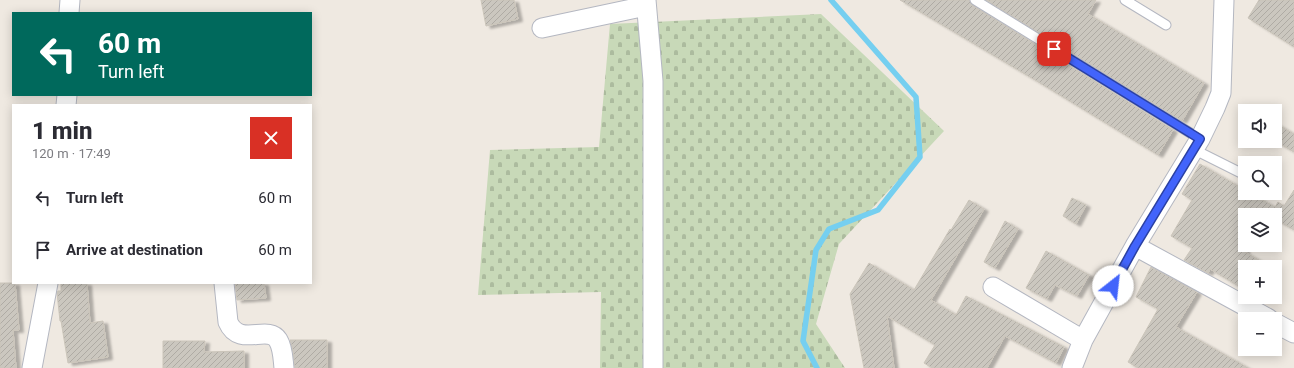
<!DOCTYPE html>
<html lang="en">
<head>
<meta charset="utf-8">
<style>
	body { margin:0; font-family:Roboto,sans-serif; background:#f2f2f3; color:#2b2b33; height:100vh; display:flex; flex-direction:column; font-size:15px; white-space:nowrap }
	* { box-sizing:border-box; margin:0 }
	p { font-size:13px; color:#7c7c81 }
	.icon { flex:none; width:22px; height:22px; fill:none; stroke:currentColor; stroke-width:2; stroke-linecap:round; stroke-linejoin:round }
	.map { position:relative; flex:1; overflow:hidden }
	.drawer { position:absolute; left:12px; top:104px; width:300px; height:180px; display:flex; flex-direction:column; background:#fff; border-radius:0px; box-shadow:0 2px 10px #0003 }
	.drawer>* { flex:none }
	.top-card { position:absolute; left:12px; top:12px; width:300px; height:84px; border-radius:0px; box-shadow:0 2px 10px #0003; background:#00695c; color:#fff; overflow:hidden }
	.controls { position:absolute; left:1238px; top:104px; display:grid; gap:8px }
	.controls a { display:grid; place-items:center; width:44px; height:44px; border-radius:0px; background:#fff; box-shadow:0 2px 10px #0003; font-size:20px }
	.pin { position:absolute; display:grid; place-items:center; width:34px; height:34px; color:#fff; margin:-17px; border-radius:8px; box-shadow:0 2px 6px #0006 }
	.me { position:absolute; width:44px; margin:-22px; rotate:29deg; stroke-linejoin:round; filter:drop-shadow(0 0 3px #0008) }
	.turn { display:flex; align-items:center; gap:14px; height:84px; padding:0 20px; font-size:18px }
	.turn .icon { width:52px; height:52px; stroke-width:2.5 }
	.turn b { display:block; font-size:28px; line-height:34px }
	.round { display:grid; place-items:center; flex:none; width:42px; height:42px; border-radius:0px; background:#f2f2f3 }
	.headline { display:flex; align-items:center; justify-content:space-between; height:68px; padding:0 20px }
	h1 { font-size:24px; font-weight:800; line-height:30px }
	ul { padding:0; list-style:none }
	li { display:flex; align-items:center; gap:12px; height:52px; padding:0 20px }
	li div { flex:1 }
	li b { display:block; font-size:15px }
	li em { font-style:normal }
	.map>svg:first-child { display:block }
	.cemetery { fill:url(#cemetery-stones) }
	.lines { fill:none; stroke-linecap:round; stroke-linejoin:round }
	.stream { stroke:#75cff0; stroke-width:5.5 }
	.building { fill:url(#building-hatch); stroke:#cbc5ba; filter:url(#shadow) }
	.service-casing { stroke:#b4b7c1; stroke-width:11 }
	.minor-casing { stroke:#b4b7c1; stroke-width:21 }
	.service { stroke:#fff; stroke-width:9 }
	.minor { stroke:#fff; stroke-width:19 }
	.route-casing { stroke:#2b41a3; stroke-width:10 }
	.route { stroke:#4264fb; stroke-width:7 }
</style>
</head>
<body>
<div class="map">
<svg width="1294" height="368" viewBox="0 0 1294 368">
	<defs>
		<pattern id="cemetery-stones" width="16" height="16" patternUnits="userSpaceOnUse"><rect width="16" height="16" fill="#c8d9b8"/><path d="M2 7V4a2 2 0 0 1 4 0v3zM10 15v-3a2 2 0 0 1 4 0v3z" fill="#acbb9e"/></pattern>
		<pattern id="building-hatch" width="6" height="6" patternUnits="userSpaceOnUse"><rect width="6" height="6" fill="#cbc7bf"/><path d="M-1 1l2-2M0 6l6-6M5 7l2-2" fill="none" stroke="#afaba4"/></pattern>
		<filter id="shadow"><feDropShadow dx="4.5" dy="2.5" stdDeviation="1" flood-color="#0004"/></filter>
	</defs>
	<rect width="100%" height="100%" fill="#efe9e1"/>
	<!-- cemetery -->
	<path class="cemetery" d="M821,14L944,131L839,244L816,324L845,368H600L601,292L478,295L490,150L599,147L610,24Z"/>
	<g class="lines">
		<!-- stream -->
		<path class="stream" d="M817,368L803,341L816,250L829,229L878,210L920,157L916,97L831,0"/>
	</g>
	<!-- building -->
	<path class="building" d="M481,0H514L518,19L486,26Z
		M900,0H969L972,5L1173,130L1158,155L1035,80Z
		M986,0H1096L1088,14L1204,83L1182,121Z
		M1259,0H1294V47L1248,18Z
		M1275,123L1294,134V152L1275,141Z
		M1200,164L1245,190V193H1250L1275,207L1278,202L1284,206L1294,190V230L1275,219V215H1245V252L1271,267H1245V290L1210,269L1208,273L1184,260L1192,248L1171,236L1192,200L1182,194Z
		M1072,198L1086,205L1076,224L1063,216Z
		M969,200L984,209L931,300L956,315L966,296L1064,347L1056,363L1005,336L987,368H932L924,363L935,345L887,316L894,368H864L850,294L869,263L914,290L950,229L951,230Z
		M1005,221L1018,229L995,268L984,262Z
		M1046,251L1089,275L1077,296L1055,285L1047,299L1026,288Z
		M1151,267L1197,292L1176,327L1248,368H1138L1128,362L1158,309L1136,297Z
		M0,283H15L19,330H13L16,368H0Z
		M61,283H87L90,323L103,321L108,357L68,363L61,321H60L57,293L58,291H61Z
		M235,283H264L266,298L237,300Z
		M290,340H327V368H295L293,352Z
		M163,341H205L204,352L244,351V368H163Z"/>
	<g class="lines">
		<defs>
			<path id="service" d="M975,0L1200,139
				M1125,0L1166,25
				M1193,149L1245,175"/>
			<path id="minor" d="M646,0L653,81V368
				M69,13L70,0
				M542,28L646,6
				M66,105L67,95
				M1135,246L1269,319
				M224,283L228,322C239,348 268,324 278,340C283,348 283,359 284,368
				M993,287L1083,340
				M1275,323L1294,333
				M32,368L48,283
				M1072,368L1083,340L1135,246L1200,139L1215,108L1221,93L1224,0"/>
		</defs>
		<!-- service casing -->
		<use href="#service" class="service-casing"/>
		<!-- minor casing -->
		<use href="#minor" class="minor-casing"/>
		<!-- service -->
		<use href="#service" class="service"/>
		<!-- minor -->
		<use href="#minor" class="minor"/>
	</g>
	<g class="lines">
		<defs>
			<path id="route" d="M1054,49L1200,139L1135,246L1113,286"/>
		</defs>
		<!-- route casing -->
		<use href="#route" class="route-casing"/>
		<!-- route -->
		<use href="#route" class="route"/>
	</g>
</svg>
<div class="controls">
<a><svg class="icon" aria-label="sound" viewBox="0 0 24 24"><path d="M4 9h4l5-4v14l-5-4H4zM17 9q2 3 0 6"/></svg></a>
<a><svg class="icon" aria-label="search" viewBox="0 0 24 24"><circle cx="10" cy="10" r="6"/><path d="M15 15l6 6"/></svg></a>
<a><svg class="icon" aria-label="layers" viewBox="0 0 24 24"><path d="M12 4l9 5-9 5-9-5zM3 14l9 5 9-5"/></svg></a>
<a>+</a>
<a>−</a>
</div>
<div class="pin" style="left:1054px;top:49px;background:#d93025"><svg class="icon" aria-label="arrive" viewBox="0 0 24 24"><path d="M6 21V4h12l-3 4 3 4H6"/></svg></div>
<svg class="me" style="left:1113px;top:286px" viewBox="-20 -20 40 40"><circle r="19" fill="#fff"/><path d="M0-13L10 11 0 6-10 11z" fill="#4264fb"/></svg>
<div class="top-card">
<div class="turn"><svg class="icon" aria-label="left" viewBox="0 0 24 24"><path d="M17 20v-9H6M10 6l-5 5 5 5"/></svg><div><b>60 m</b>Turn left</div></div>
</div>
<section class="drawer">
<div class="headline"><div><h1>1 min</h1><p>120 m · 17:49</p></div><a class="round" style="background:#d93025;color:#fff"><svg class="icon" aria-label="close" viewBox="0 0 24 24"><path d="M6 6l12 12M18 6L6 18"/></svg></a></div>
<ul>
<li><svg class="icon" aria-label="left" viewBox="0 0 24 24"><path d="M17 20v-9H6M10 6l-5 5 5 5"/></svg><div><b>Turn left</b></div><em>60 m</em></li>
<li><svg class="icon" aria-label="arrive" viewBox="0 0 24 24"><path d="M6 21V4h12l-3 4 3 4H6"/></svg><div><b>Arrive at destination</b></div><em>60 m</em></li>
</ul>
</section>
</div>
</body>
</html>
